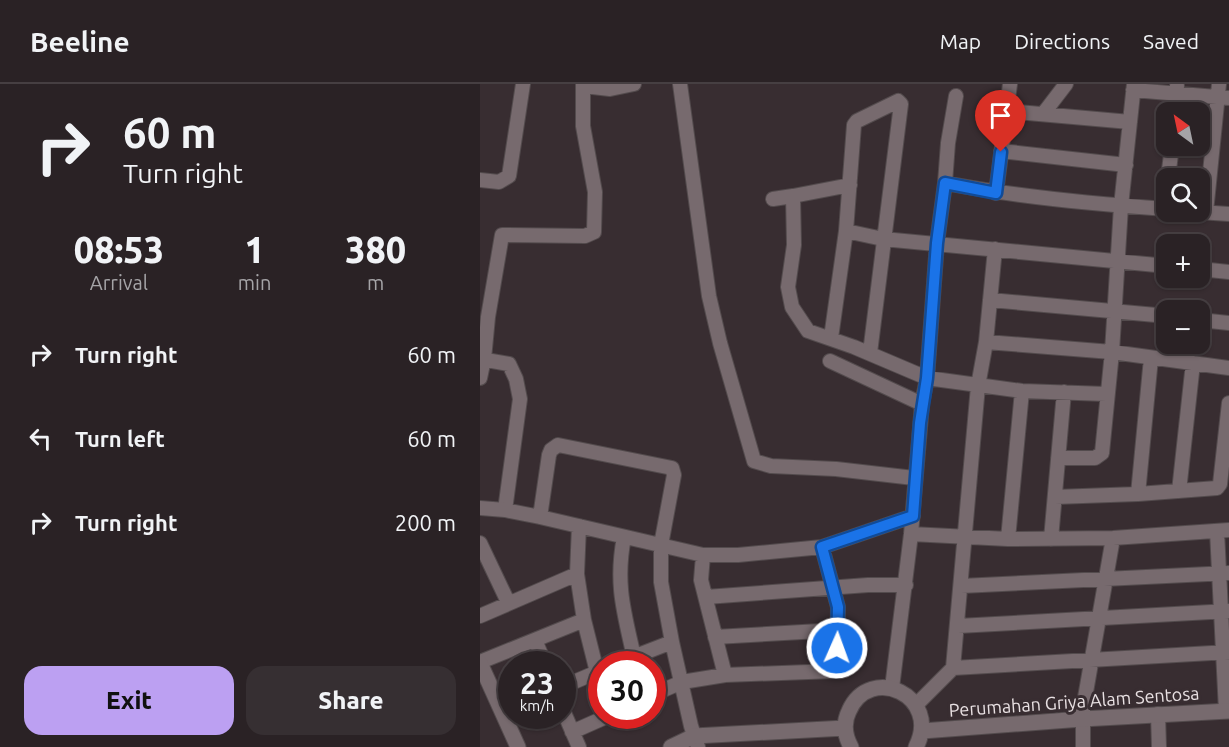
<!DOCTYPE html>
<html lang="en">
<head>
<meta charset="utf-8">
<style>
	body { margin:0; font-family:Ubuntu,sans-serif; background:#362f32; color:#f1f3f6; height:100vh; display:flex; flex-direction:column; font-size:22px; white-space:nowrap }
	* { box-sizing:border-box; margin:0 }
	p { font-size:20px; color:#a5a4a7 }
	.icon { flex:none; width:33px; height:33px; fill:none; stroke:currentColor; stroke-width:2; stroke-linecap:round; stroke-linejoin:round }
	.map { position:relative; flex:1; overflow:hidden }
	.panel { display:flex; flex-direction:column; background:#2a2225; width:480px }
	.panel>* { flex:none }
	.top-card { background:#2a2225; color:#f1f3f6; overflow:hidden }
	.needle { width:39px; rotate:327deg }
	.tools { position:absolute; left:676px; top:18px; display:grid; gap:12px }
	.tools a { display:grid; place-items:center; width:54px; height:54px; border-radius:12px; background:#2a2225; box-shadow:0 2px 4px #0004,0 0 0 2px #463f42; font-size:30px }
	.speed { position:absolute; left:18px; top:567px; display:flex; gap:12px; font-size:30px; font-weight:700; text-align:center }
	.speed>* { display:grid; place-content:center; width:78px; height:78px; border-radius:50%; background:#2a2225; box-shadow:0 2px 4px #0004,0 0 0 2px #463f42; line-height:1 }
	.speed small { font-size:15px; font-weight:400 }
	.speed .limit { border:9px solid #d22; background:#fff; color:#111 }
	.pin { position:absolute; display:grid; place-items:center; width:51px; height:51px; color:#fff; margin:-62px -26px; border-radius:50% 50% 50% 0; rotate:-45deg; box-shadow:0 0 6px #0007 }
	.pin .icon { rotate:45deg }
	.me { position:absolute; width:66px; margin:-33px; rotate:2deg; stroke-linejoin:round; filter:drop-shadow(0 0 4px #0008) }
	.turn { display:flex; align-items:center; gap:21px; height:126px; padding:0 24px; font-size:27px }
	.turn .icon { width:78px; height:78px; stroke-width:2.5 }
	.turn b { display:block; font-size:42px; line-height:51px }
	.eta { display:flex; justify-content:space-evenly; align-items:center; height:102px; text-align:center }
	.eta b { font-size:36px; font-weight:800; line-height:42px }
	.action { display:flex; gap:12px; margin-top:auto; padding:12px 24px }
	.action a { flex:1; height:69px; border-radius:18px; background:#bca0f2; color:#111; font-size:24px; font-weight:800; line-height:69px; text-align:center }
	.action a+a { background:#362f32; color:#f1f3f6 }
	ul { padding:0; list-style:none }
	li { display:flex; align-items:center; gap:18px; height:84px; padding:0 24px }
	li div { flex:1 }
	li b { display:block; font-size:22px }
	li em { font-style:normal }
	header { display:flex; align-items:center; gap:36px; box-sizing:border-box; height:84px; padding:0 30px; background:#2a2225; border-bottom:2px solid #463f42 }
	header strong { font-size:28px }
	nav { display:flex; gap:33px; margin-inline-start:auto; font-size:21px }
	main { display:flex; flex:1; min-height:0 }
	.map>svg:first-child { display:block }
	.lines { fill:none; stroke-linecap:round; stroke-linejoin:round }
	.street-casing { stroke:#534b4d; stroke-width:16 }
	.secondary-casing { stroke:#534b4d; stroke-width:17 }
	.street { stroke:#776a6e; stroke-width:14 }
	.secondary { stroke:#776a6e; stroke-width:15 }
	.route-casing { stroke:#114b97; stroke-width:15 }
	.route { stroke:#1a73e8; stroke-width:10 }
	.labels { text-anchor:middle; dominant-baseline:central; stroke-width:6; stroke-linejoin:round; paint-order:stroke }
	.street-label { font-size:18px; fill:#e8e0e2; stroke:#382d31 }
</style>
</head>
<body>
<header>
<strong>Beeline</strong>
<nav><a>Map</a><a>Directions</a><a>Saved</a></nav>
</header>
<main>
<section class="panel">
<div class="top-card">
<div class="turn"><svg class="icon" aria-label="right" viewBox="0 0 24 24"><path d="M7 20v-9h11M14 6l5 5-5 5"/></svg><div><b>60 m</b>Turn right</div></div>
</div>
<div class="eta">
<div><b>08:53</b><p>Arrival</p></div>
<div><b>1</b><p>min</p></div>
<div><b>380</b><p>m</p></div>
</div>
<ul>
<li><svg class="icon" aria-label="right" viewBox="0 0 24 24"><path d="M7 20v-9h11M14 6l5 5-5 5"/></svg><div><b>Turn right</b></div><em>60 m</em></li>
<li><svg class="icon" aria-label="left" viewBox="0 0 24 24"><path d="M17 20v-9H6M10 6l-5 5 5 5"/></svg><div><b>Turn left</b></div><em>60 m</em></li>
<li><svg class="icon" aria-label="right" viewBox="0 0 24 24"><path d="M7 20v-9h11M14 6l5 5-5 5"/></svg><div><b>Turn right</b></div><em>200 m</em></li>
</ul>
<div class="action"><a>Exit</a><a>Share</a></div>
</section>
<div class="map">
<svg width="749" height="663" viewBox="0 0 749 663">
	<rect width="100%" height="100%" fill="#382d31"/>
	<g class="lines">
		<defs>
			<path id="street" d="M200,0L229,212L240,259L274,377L291,382L356,385L434,394
				M104,2L130,5L154,0
				M653,6L749,14
				M526,27L650,38
				M695,28L697,2
				M563,30L586,0
				M521,67L646,81
				M688,94L692,62
				M0,96L19,98L29,92L43,0
				M465,99C538,113 613,120 687,125
				M370,101L313,112L314,161L308,203L312,223L328,247L374,263L447,294L542,307L626,310
				M516,109L530,0
				M293,115L313,112
				M685,125L687,107
				M719,128L749,130
				M726,128L739,0
				M366,147L403,155L687,182
				M720,185L749,188
				M510,216L687,232
				M720,236L749,239
				M351,254L366,147L374,41L377,37L418,17L421,20L390,269
				M506,258L632,268L749,284
				M0,275L29,280L36,295L40,315L25,426
				M350,277L442,320
				M0,294L4,275L8,233L22,151L105,152L114,148L115,108L103,42V0
				M578,374H615L622,369L632,268L641,122L654,0
				M699,407L713,279
				M658,410L671,274
				M575,413L658,410L737,404L740,400L749,319
				M0,424L25,426L60,433L223,471H258L342,463L433,432
				M60,433L69,371L71,366L78,361L192,384L194,391L181,461V498L192,558L211,642L218,663
				M99,442L97,490L104,536L117,588
				M737,447L746,627
				M431,450L528,455L633,454L749,446
				M144,453C135,500 144,528 154,573
				M528,455L542,307
				M571,455L584,308
				M0,459L28,518
				M223,471L221,496L245,591
				M481,502L749,489
				M226,513L388,501H426
				M0,532L97,490
				M478,542L749,527
				M235,553L358,546
				M55,556L65,580
				M0,578L104,536
				M135,580L192,558
				M473,584L749,568
				M82,603L122,586
				M412,604L431,450L442,320L447,294L457,159L465,99L468,59L476,12
				M172,611L202,598L245,591L355,587L357,582L358,523L342,463
				M436,621L473,584L498,302L506,258L515,165
				M82,624L99,663
				M678,630L679,663
				M92,648L128,632
				M603,663V625L633,454"/>
			<path id="secondary" d="M0,579L38,663
				M442,647L602,635L749,627
				M191,663L214,652L365,644
				M371,663C365,652 363,639 369,627C390,579 462,612 436,663"/>
		</defs>
		<!-- street casing -->
		<use href="#street" class="street-casing"/>
		<!-- secondary casing -->
		<use href="#secondary" class="secondary-casing"/>
		<!-- street -->
		<use href="#street" class="street"/>
		<!-- secondary -->
		<use href="#secondary" class="secondary"/>
	</g>
	<g class="lines">
		<defs>
			<path id="route" d="M357,564L358,523L342,463L433,432L440,339L447,294L457,159L465,99L516,109L521,68"/>
		</defs>
		<!-- route casing -->
		<use href="#route" class="route-casing"/>
		<!-- route -->
		<use href="#route" class="route"/>
	</g>
	<g class="labels">
		<!-- street labels -->
		<g class="street-label">
			<text transform="translate(594 617) rotate(-4)">Perumahan Griya Alam Sentosa</text>
		</g>
	</g>
</svg>
<div class="tools">
<a><svg class="needle" viewBox="-14 -14 28 28"><path d="M0-13l5 13h-10z" fill="#e53935"/><path d="M0 13l5-13h-10z" fill="#a5a4a7"/></svg></a>
<a><svg class="icon" aria-label="search" viewBox="0 0 24 24"><circle cx="10" cy="10" r="6"/><path d="M15 15l6 6"/></svg></a>
<a>+</a>
<a>−</a>
</div>
<div class="speed"><div>23<small>km/h</small></div><div class="limit">30</div></div>
<div class="pin" style="left:521px;top:68px;background:#d93025"><svg class="icon" aria-label="arrive" viewBox="0 0 24 24"><path d="M6 21V4h12l-3 4 3 4H6"/></svg></div>
<svg class="me" style="left:357px;top:564px" viewBox="-20 -20 40 40"><circle r="17" fill="#1a73e8" stroke="#fff" stroke-width="3"/><path d="M0-11L8 9 0 5-8 9z" fill="#fff"/></svg>
</div>
</main>
</body>
</html>
